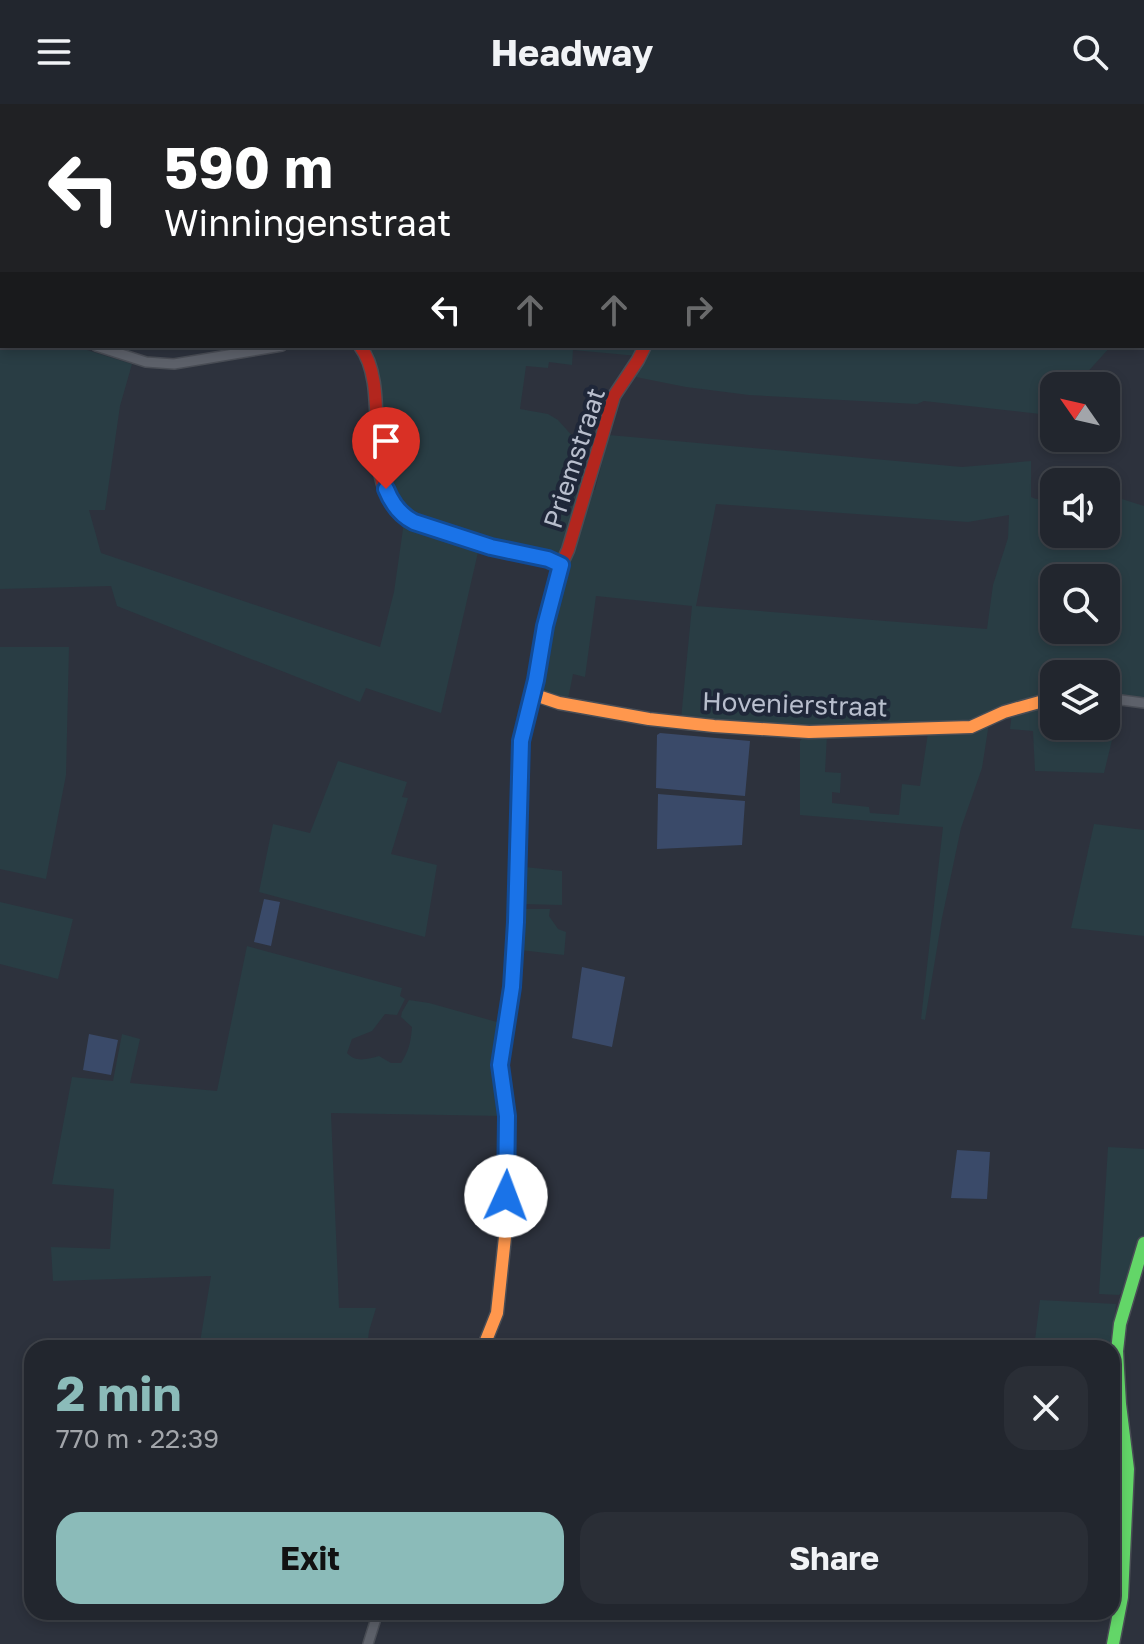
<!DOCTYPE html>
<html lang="en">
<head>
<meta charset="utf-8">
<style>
	body { margin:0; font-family:"Golos Text",sans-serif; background:#2a2e36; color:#f1f3f6; height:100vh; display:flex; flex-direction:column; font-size:30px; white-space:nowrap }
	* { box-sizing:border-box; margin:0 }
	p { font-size:26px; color:#a2a5aa }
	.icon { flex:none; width:44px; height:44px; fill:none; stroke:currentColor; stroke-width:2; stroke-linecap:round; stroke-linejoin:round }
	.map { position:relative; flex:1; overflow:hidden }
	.sheet { position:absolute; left:24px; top:1236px; width:1096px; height:280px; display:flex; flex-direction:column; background:#22262e; border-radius:24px; box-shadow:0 4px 12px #0003,0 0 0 2px #3f434a }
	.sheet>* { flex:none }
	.guide { position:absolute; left:0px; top:0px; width:1144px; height:244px; box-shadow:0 4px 12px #0003,0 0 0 2px #3f434a; background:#202124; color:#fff; overflow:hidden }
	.needle { width:52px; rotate:304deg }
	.fabs { position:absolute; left:1040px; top:268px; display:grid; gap:16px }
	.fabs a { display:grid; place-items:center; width:80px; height:80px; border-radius:16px; background:#22262e; box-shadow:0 4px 12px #0003,0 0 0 2px #3f434a; font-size:40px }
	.pin { position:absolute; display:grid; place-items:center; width:68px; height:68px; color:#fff; margin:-82px -34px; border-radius:50% 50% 50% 0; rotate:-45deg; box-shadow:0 0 8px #0007 }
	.pin .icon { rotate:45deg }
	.me { position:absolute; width:88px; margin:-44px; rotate:2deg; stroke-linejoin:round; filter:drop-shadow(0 0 6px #0008) }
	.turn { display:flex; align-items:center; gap:28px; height:168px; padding:0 32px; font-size:36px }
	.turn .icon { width:104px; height:104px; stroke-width:2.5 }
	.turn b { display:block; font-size:56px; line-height:68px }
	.lanes { display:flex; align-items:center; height:76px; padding:0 32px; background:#0003; justify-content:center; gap:40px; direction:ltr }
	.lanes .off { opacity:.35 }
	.round { display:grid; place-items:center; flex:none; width:84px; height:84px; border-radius:24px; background:#2a2e36 }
	.summary { display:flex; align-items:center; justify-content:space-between; height:136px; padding:0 32px }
	h1 { font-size:48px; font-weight:700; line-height:60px; color:#8bbbb9 }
	.button { display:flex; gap:16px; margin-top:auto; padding:16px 32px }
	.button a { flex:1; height:92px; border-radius:24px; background:#8bbbb9; color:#111; font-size:32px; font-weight:700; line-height:92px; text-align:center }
	.button a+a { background:#2a2e36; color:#f1f3f6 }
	header { display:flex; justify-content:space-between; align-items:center; height:104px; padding:0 32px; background:#22262e; font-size:36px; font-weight:700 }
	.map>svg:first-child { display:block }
	.green { fill:#293d44; fill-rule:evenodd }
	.water { fill:#3a4a69 }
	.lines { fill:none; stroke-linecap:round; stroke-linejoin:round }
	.street-casing { stroke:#494d55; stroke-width:12 }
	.fast-casing { stroke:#494d55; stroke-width:15 }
	.slow-casing { stroke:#494d55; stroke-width:15 }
	.jam-casing { stroke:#494d55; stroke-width:15 }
	.street { stroke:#5d616a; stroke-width:9 }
	.fast { stroke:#63d668; stroke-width:12 }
	.slow { stroke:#ff974d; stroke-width:12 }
	.jam { stroke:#b3261e; stroke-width:12 }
	.route-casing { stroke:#114b97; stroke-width:20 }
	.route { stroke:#1a73e8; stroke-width:14 }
	.labels { text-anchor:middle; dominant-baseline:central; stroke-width:8; stroke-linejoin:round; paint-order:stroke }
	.street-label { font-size:26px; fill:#b8becd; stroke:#1f2739 }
</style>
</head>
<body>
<header><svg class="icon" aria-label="menu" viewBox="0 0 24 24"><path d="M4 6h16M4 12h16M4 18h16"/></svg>Headway<svg class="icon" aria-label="search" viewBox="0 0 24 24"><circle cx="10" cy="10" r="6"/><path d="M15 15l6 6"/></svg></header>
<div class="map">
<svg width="1144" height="1540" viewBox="0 0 1144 1540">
	<rect width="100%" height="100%" fill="#2d323d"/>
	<!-- green -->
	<path class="green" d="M970,0H1144V200L1142,204V2H970Z
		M0,223H2V242H74L132,260L120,302L105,406H89L101,449L380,543L394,488L404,418L479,444L441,609L366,584L360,598L117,502L111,482L0,485Z
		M366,242H641L638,252L573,246L572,261L549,258L548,264L526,262L520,305L548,310L558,316L592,354L562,450L552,452L483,437L422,417L401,406L389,383Z
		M650,242H1111L1075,282H1054V306L1049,311L924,297L917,300L749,291L686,283L636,273Z
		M609,331L962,363L1031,357V393C1038,397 1047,395 1054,392V430H1106V390L1144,402V596L1106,591V570H1054V591L975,618L811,625L681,615L692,502L596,492L585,573L573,570L568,595L546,590L540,582L561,489L591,386H595ZM716,400L968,418L1009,411L1008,434L993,481L987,525L696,502ZM1054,474H1106V526H1054Z
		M0,543H69L66,671L46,775L0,765Z
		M1106,597L1121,599L1104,669L1035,667L1033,627L1010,625L1012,609L1054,598V622H1106Z
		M989,619L982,664L961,724L942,814L925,916L921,915L943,723L800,711V637L803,633L827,631L825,668L841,669L840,689L832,688V699L869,703L870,709L899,711L902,680L920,682L928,629Z
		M338,657L407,678L402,693L408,694L391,750L437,761L425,833L259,788L273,720L310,729Z
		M1094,720L1144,726V832L1071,824Z
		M525,763L562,767V801L522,800Z
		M0,798L73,815L58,875L0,860Z
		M522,805H550L549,812L558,825L566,828L564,851L520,846Z
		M247,842L402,884L400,892L405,895L397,911L385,910L372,927L352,935L347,949C356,959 368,955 379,952L391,959H401C409,947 411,937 412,923L401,913L402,908L409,896L429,899L504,920L505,1012L331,1009L339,1204H376L369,1227L367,1244H199L211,1172L53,1177L51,1143L110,1145L114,1085L52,1080L72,973L113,977L122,930L140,935L130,979L217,987Z
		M1108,1043L1144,1045V1136L1129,1182L1119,1191L1099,1190Z
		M1040,1196L1116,1200L1112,1243L1113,1277L1118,1339L1112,1338V1244H1034Z"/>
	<!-- water -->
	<path class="water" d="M660,629L750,637L745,692L656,684L657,631Z
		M658,690L745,697L742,741L657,745Z
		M264,795L280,798L271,842L254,838Z
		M582,863L625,873L612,943L572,934Z
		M89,930L118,936L111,971L83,966Z
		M957,1046L990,1048L987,1095L951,1094Z"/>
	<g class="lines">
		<defs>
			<path id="street" d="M695,2V0
				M0,218L2,219
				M96,242L146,258L174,260L282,242
				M1106,594L1144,599
				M368,1540L378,1508"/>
			<path id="fast" d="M1113,1540L1122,1493L1128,1365L1120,1300L1117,1247L1120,1220L1144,1139"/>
			<path id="slow" d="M532,590L559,599L649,615L714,622L809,628L971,623L1004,608L1054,594
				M483,1244L497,1209L505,1133L508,1023L500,961L512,883L516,818L520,667"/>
			<path id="jam" d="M360,242C395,288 353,389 413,418C424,423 437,425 448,429C464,434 480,440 496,444C518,449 540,452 561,461
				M520,667L521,637L536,576L549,505L561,461L568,446L614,292L638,256L645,242"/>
		</defs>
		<!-- street casing -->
		<use href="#street" class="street-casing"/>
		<!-- fast casing -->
		<use href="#fast" class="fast-casing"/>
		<!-- slow casing -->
		<use href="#slow" class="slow-casing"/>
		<!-- jam casing -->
		<use href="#jam" class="jam-casing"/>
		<!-- street -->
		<use href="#street" class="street"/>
		<!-- fast -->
		<use href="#fast" class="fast"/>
		<!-- slow -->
		<use href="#slow" class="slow"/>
		<!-- jam -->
		<use href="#jam" class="jam"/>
	</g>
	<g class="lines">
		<defs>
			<path id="route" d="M386,385C392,400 400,411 414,418L491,443L548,455L561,461L545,522L536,576L521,637L516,818L512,883L500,961L507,1012L506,1092"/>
		</defs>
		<!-- route casing -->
		<use href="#route" class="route-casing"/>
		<!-- route -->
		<use href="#route" class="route"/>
	</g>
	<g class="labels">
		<!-- street labels -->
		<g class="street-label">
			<text transform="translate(574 354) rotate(-72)">Priemstraat</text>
			<text transform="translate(795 600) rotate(2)">Hovenierstraat</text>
		</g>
	</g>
</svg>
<div class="fabs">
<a><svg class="needle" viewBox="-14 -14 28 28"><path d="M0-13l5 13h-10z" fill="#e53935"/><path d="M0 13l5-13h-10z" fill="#a2a5aa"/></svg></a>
<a><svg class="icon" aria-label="sound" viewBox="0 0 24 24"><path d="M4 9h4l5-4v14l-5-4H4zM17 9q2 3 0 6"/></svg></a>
<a><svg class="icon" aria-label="search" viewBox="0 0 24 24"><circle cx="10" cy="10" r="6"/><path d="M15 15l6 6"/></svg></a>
<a><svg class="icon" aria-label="layers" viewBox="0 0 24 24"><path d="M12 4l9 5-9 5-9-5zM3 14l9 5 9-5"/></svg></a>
</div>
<div class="pin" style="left:386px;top:385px;background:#d93025"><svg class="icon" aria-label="arrive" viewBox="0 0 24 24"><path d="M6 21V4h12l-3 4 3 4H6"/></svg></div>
<svg class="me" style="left:506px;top:1092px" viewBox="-20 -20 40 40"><circle r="19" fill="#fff"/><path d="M0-13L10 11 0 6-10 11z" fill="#1a73e8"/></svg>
<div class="guide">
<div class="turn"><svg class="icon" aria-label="left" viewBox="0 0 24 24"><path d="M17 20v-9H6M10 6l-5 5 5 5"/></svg><div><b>590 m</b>Winningenstraat</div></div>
<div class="lanes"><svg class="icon" aria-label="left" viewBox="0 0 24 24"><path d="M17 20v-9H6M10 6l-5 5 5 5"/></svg><svg class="icon off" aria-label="ahead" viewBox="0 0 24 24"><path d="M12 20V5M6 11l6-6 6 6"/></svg><svg class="icon off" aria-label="ahead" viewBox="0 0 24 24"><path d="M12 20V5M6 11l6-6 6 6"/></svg><svg class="icon off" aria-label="right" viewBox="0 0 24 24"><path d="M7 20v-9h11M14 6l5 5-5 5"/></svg></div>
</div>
<section class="sheet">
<div class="summary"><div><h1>2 min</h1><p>770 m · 22:39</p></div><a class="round"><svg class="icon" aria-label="close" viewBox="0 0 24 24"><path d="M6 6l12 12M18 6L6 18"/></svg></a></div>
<div class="button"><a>Exit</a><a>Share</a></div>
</section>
</div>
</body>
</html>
